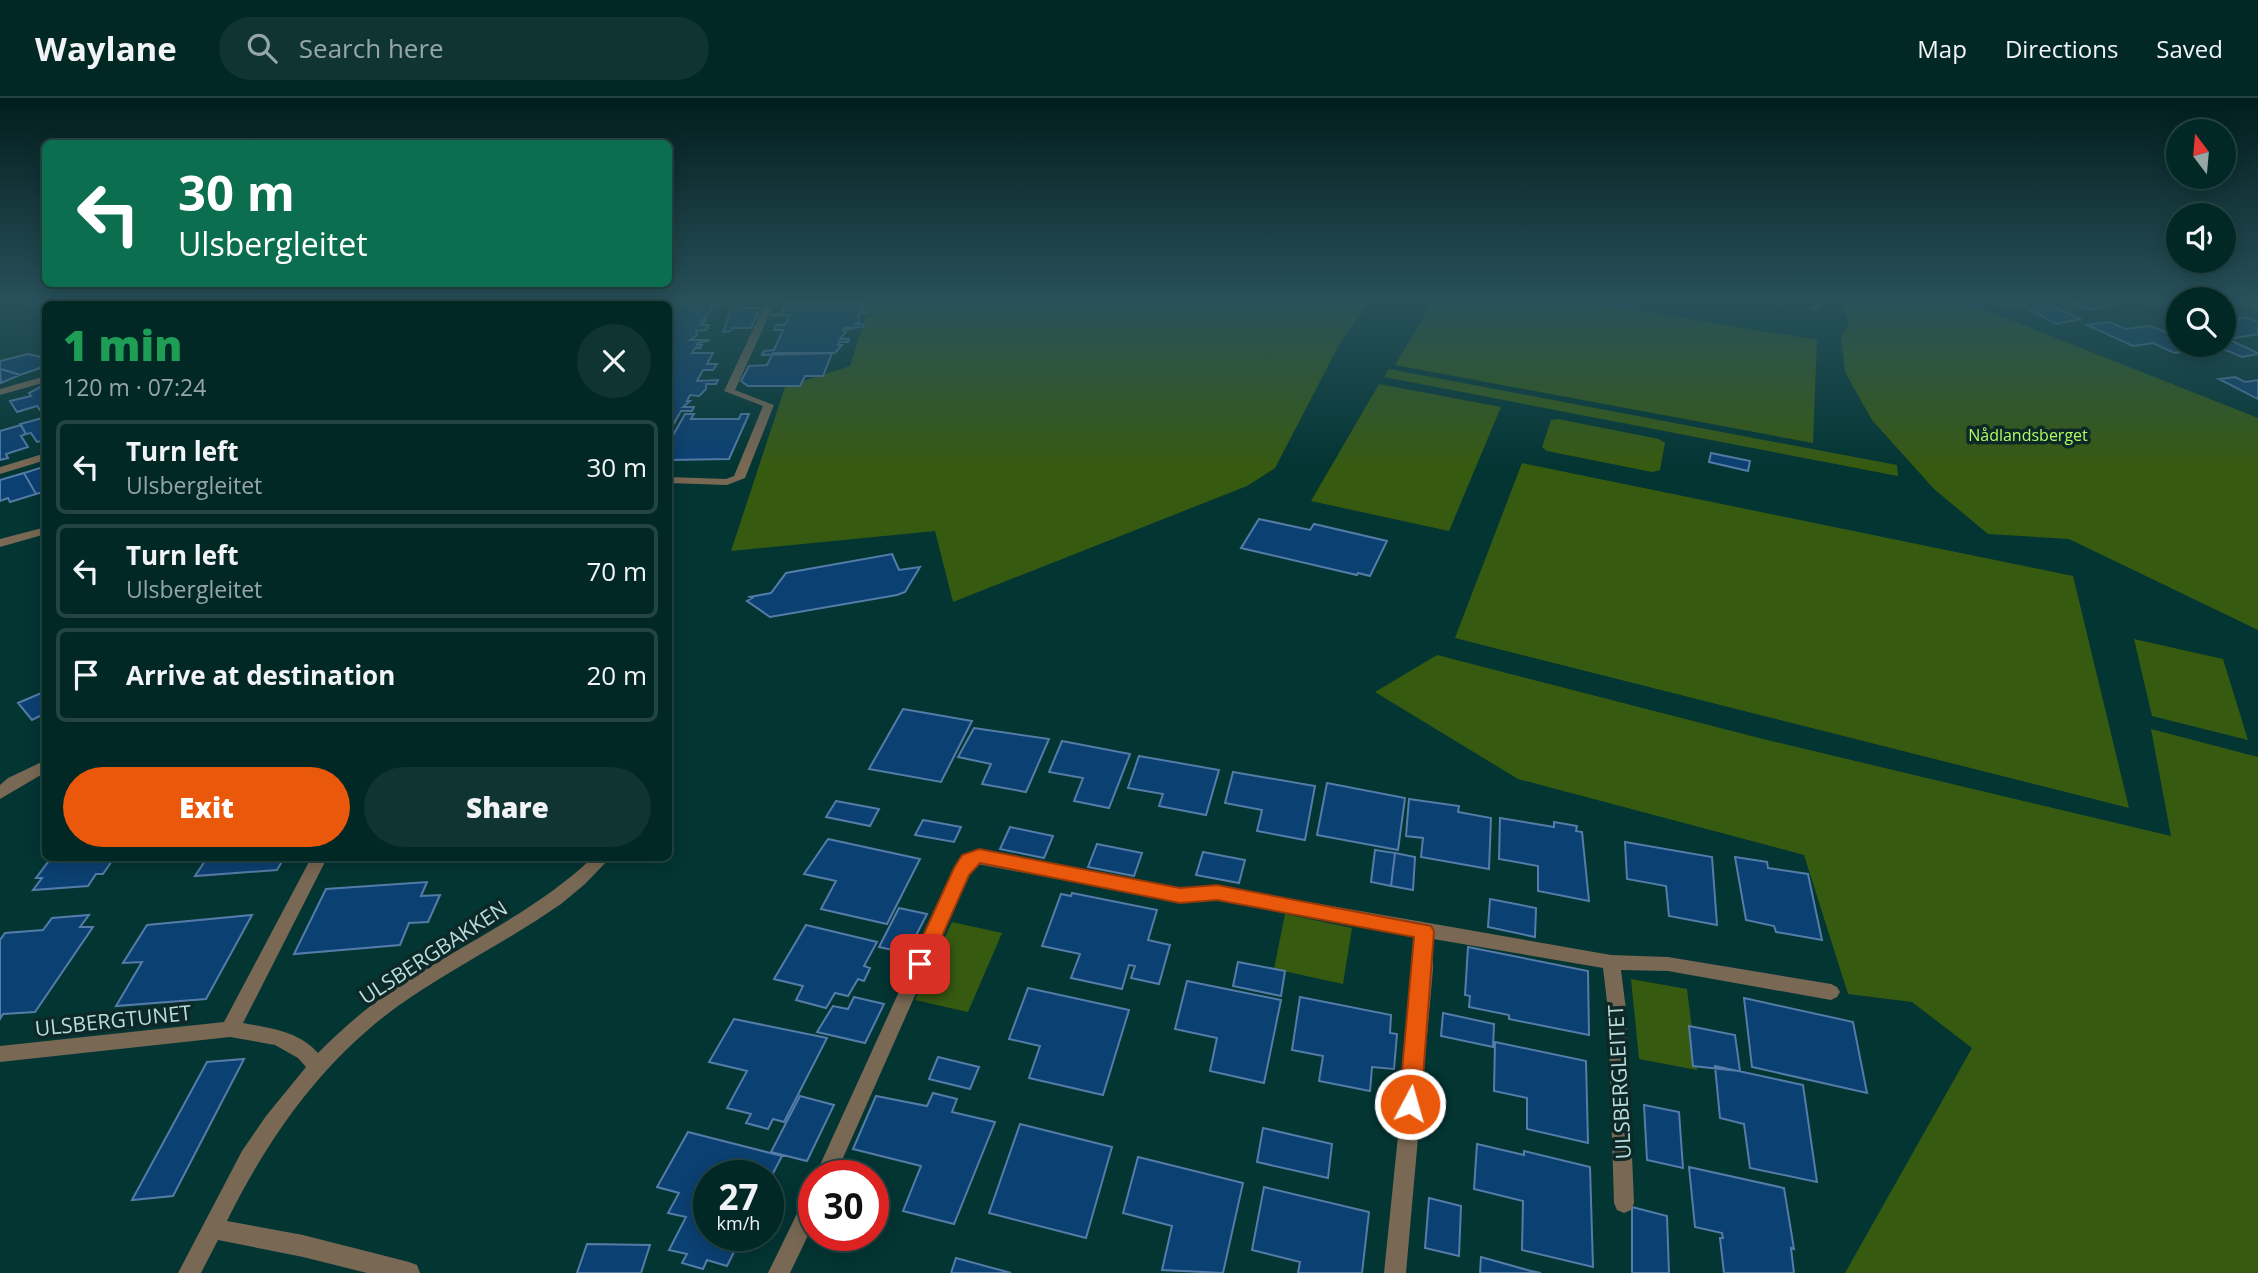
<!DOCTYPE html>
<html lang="en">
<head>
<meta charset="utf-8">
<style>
	body { margin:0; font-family:"Open Sans",sans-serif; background:#103432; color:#f1f3f6; height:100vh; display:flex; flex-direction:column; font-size:26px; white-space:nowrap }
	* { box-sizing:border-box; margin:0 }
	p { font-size:23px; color:#96a6a7 }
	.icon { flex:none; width:38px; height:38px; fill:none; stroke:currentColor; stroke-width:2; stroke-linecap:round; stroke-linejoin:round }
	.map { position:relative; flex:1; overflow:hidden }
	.side { position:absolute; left:42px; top:203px; width:630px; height:560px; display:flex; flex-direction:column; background:#022826; border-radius:10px; box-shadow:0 4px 18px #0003,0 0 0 2px #234443 }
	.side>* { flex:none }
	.hud { position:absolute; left:42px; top:42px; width:630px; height:147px; border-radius:10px; box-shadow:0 4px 18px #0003,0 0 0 2px #234443; background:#0b6e4f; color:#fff; overflow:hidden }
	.needle { width:46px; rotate:344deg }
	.tools { position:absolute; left:2166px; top:21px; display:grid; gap:14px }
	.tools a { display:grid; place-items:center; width:70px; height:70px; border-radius:50%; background:#022826; box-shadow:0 4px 18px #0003,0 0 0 2px #234443; font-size:35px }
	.speed { position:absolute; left:693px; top:1062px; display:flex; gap:14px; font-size:35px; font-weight:700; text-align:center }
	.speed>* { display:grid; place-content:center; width:91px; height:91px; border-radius:50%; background:#022826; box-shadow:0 4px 18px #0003,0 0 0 2px #234443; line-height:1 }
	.speed small { font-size:18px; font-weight:400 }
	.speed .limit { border:10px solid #d22; background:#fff; color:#111 }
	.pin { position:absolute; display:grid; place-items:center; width:60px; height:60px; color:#fff; margin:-30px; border-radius:14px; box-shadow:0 4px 10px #0006 }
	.me { position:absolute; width:77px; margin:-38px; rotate:6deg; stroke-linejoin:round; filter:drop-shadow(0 0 5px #0008) }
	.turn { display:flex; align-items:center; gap:24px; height:147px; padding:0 21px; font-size:32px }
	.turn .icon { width:91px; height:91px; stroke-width:2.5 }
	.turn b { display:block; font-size:49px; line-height:60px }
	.round { display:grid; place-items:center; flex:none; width:74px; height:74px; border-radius:37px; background:#103432 }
	.head { display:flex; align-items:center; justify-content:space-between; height:119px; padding:0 21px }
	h1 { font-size:42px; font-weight:800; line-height:52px; color:#1e9e55 }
	.action { display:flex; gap:14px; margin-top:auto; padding:14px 21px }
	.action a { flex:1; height:80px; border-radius:42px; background:#ea580c; color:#fff; font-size:28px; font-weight:800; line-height:80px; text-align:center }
	.action a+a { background:#103432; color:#f1f3f6 }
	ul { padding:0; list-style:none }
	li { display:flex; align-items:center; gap:21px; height:94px; margin:0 14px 10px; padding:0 7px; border:4px solid #234443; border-radius:10px }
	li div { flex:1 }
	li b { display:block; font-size:26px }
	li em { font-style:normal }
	header { display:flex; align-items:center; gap:42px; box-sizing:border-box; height:98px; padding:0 35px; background:#022826; border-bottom:2px solid #234443 }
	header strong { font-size:33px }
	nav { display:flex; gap:38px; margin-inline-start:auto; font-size:24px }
	.search { width:490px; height:63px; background:#103432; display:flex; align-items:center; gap:18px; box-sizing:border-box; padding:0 24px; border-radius:38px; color:#96a6a7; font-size:26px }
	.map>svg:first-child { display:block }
	.green { fill:#375a11 }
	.building { fill:#0b4072; stroke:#557ca8; stroke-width:2 }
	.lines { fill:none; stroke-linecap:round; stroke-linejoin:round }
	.street { fill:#796854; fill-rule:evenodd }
	.route { fill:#ea580c; stroke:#983908; stroke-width:2 }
	.labels { text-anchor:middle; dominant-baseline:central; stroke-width:7; stroke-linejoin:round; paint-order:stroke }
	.far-park-label { font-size:16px; fill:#adfb64; stroke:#0d2827 }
	.near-street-label { font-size:21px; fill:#b7dedc; stroke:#0d2827 }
</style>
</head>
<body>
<header>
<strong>Waylane</strong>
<div class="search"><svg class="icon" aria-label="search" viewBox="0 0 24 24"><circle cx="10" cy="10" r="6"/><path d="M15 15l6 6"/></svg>Search here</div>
<nav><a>Map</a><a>Directions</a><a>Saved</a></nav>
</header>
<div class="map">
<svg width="2258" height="1175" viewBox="0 0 2258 1175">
	<rect width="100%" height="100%" fill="#033533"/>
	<!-- green -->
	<path class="green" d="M870,204H1369L1339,247L1275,370L1247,388L953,504L935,433L731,453L785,289L850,268Z
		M1433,204H1586L1817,242L1813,345L1395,267Z
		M1842,204H1956L2008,221L2258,320V532L2069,441L1988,436L1934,391L1872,322L1845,274L1841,239L1849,225Z
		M1389,271L1897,367L1898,378L1384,279Z
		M1379,286L1501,309L1449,433L1311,403Z
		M1558,321L1659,341L1665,345L1660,372L1652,374L1547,353L1542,349L1551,322Z
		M1522,365L2073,478L2129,710L1455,540Z
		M2134,541L2223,561L2248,642L2152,618Z
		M1437,557L1767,642L2171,738L2151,631L2258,659V1175H1845L1972,950L1912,904L1848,896L1804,757L1518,681L1375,594Z
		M1285,816L1352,830L1343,886L1274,871Z
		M952,824L1002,835L968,914L915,902Z
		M1631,881L1687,891L1697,972L1639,961Z"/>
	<!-- building -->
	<path class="building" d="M1994,204H2045L2080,221L2056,226L2022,207L2006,210Z
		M2072,204H2105L2112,207L2088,212Z
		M786,205H862L860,210H864L863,212L859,214H868L858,217L859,224L854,226H864L863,229L844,230H855L843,232L846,234L840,241H849L848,244H839L838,247H842L835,255L762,257L764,253L774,252L783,232H774L776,227H785L790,217L771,218L782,215Z
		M645,206H721L711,208V213L702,223L706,222L704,225L699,227H709L706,232L696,233L697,237L690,242H710L698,245L697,247H702L700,250H695L692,255H713L707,266H717L713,272H703L697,283L718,282L716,286H706V291L699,298L690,297L687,303H690L683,309H694L692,313H681L672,329H668V206Z
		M742,210H761L751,230H732L730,233L723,234L731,213Z
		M2245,219L2258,224V236L2224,242V223Z
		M2110,224L2125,231L2150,228L2179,239V247H2195L2203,251L2174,255L2153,245L2133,248L2087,227Z
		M2230,242L2258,255V256L2242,259L2214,247H2224V243Z
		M773,255H832L823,278H805L800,288H748L741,283L749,268L767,267Z
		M28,256L46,260V268L20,277L0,271V263Z
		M0,271L4,272L20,277L1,285Z
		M2235,279L2245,284L2258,282V301L2219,281Z
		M46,286V310L40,312L37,308L17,314L10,303L31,298L29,295Z
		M685,316H694L691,321H739L741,316H749L729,361L668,362V346Z
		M46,319V342L37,344L31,335L26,336L20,326Z
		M21,327L26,336L21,338L28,349L6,356L8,360L0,362V333Z
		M1711,355L1750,363L1748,373L1709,364Z
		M46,368V393L36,396L24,375Z
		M24,375L36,396L10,404L8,400L0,403V382Z
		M1259,421L1310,432L1314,426L1387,443L1370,478L1358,475L1357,477L1241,450Z
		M892,456L899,472L920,469L905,494L897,497L770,519L747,503L752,500L750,499L771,495L786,475Z
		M46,593V615L32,622L18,605Z
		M903,611L972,623L941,684L869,671Z
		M974,630L1049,641L1026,694L982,686L991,666L958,659Z
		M1062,643L1130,656L1109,710L1074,703L1083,680L1049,674Z
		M1139,658L1219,672L1206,717L1159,708L1163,696L1128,690Z
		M1233,674L1315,688L1305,742L1257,733L1262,712L1225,705Z
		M1327,685L1405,700L1398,752L1317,737Z
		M1409,701L1459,708L1458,714L1491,720L1489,771L1421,759L1423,740L1406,738Z
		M836,703L879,711L870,728L826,719Z
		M1500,720L1554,729V724L1577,728L1576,733L1582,734L1589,803L1538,793V768L1499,761Z
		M923,722L961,729L954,744L915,737Z
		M1010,729L1053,738L1044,760L1000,751Z
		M828,741L920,761L887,826L821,811L836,783L804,776Z
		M1625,744L1712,759L1717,827L1669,818L1666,788L1627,781Z
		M1097,746L1142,755L1134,778L1088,769Z
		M1375,752L1395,755L1391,788L1371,784Z
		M1203,754L1245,762L1239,785L1196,777Z
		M1395,755L1415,759L1413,792L1391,788Z
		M1735,759L1767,764L1768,770L1808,776L1822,842L1776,834L1774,828L1746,822Z
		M51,760H114L103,776H96L88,788L33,792L42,780H36Z
		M207,760H284L277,772L195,778Z
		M427,784L421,798L440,797L428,824L409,825L400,847L294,856L326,791Z
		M1072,795L1157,812L1148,842L1170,847L1159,886L1131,880L1135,868L1129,867L1122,891L1071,880L1080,856L1042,848L1061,796L1071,798Z
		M1490,801L1536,810L1535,839L1488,829Z
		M899,810L927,816L907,855L879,849Z
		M89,817L80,829H93L35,914L3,916L0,921V842L5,835L43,832L52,820Z
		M252,817L206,901L116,908L142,864L123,865L147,827Z
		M806,827L877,844L864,868L870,870L864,883L858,881L848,898L835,895L826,910L796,902L803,888L774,881Z
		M1468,849L1588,873L1589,937L1509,921V917L1469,909L1470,898L1465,897Z
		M1238,864L1285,873L1281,898L1233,888Z
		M1187,883L1281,902L1264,985L1210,973L1217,940L1175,931Z
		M1028,890L1129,912L1103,997L1029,980L1040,948L1009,941Z
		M854,899L884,906L865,945L817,934L833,908L848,911Z
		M1300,899L1391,917L1390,935L1397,936L1394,971L1372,969L1370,993L1319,983L1323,958L1292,952Z
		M1744,900L1853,924L1867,995L1752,969Z
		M1443,915L1494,926L1493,949L1441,938Z
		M734,921L827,940L784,1024L773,1021L768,1031L746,1025L751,1016L727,1010L747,973L709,964Z
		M1689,928L1735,937L1740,973L1693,968Z
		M1495,944L1586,963L1588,1045L1527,1031V1000L1494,993Z
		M938,959L979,969L970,991L929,981Z
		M244,961L173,1098L132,1102L207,964Z
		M1715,968L1803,987L1817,1084L1750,1070L1744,1026L1720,1020Z
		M933,995L957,1001L952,1014L995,1024L954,1126L903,1113L921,1068L853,1051L876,998L927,1008Z
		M800,998L834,1007L807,1063L771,1054Z
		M1644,1007L1679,1014L1683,1070L1647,1062Z
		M1020,1026L1112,1049L1086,1140L989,1115Z
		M1263,1030L1332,1046L1328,1080L1257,1064Z
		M688,1034L782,1058L768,1085V1078H709V1138H742L727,1168L707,1162L703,1171L682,1165L687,1156L669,1152L686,1119L668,1115L679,1095L657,1089Z
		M1477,1046L1524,1057V1053L1590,1069L1593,1169L1522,1152L1523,1103L1474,1091Z
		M1138,1059L1243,1085L1223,1175L1162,1172L1172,1128L1123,1115Z
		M1689,1069L1784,1090L1794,1151L1791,1150L1794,1175H1724L1720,1140H1723L1722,1135L1695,1129Z
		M1264,1089L1369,1114L1362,1175H1298L1300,1164L1252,1152Z
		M1429,1100L1461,1108L1459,1158L1425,1150Z
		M1632,1109L1667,1118L1669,1175H1632Z
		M587,1146L650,1147L641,1175H577Z
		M1481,1159L1531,1173L1541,1175H1480Z
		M956,1160L1011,1175H951Z"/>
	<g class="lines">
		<!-- street -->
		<path class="street" d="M404,204H413L412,206H404Z
			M602,204H611L610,206H602Z
			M766,204H775L735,292L774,307L745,380L727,387L668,385V379L726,381L734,378L763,308L724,293Z
			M1813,204H1822L1817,213L1809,211Z
			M2239,204L2258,207V213L2240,206Z
			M46,278V284L0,297V291Z
			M46,355V362L0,376V369Z
			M46,429V436L0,449V441Z
			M46,662V674L0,701V687L8,680Z
			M973,753L1180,790L1217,788L1611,857L1668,859L1831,886L1837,889L1840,894L1837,899L1831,902L1668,873L1621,872L1626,912L1634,1105L1631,1112L1624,1115L1617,1112L1614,1105L1608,912L1603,870L1433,841V871L1406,1175H1384L1415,871V838L1217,802L1180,804L977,766L968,778L835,1078H815L953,775L967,755Z
			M311,760H327L243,925C270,930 299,933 318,955C339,934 362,913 387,896C455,849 532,817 592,760H610L585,786L561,806C508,843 450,871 398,908C322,963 268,1040 227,1123L303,1137L409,1164L417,1167L420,1175H367L303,1159L218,1142L201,1175H178L242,1053L266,1018L306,969L298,960L275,947L230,939L0,964V948L224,924Z
			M814,1092V1125L790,1175H768L807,1095Z"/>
	</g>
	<!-- sky -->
	<linearGradient id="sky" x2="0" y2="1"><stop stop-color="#021d1c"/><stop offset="0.55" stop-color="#28515b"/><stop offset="1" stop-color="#28515b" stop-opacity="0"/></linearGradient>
	<rect width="2258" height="369" fill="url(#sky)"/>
	<!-- route -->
	<path class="route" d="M979,751L1180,790L1217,787L1431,828L1434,833L1421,1006L1417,1013L1410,1016L1402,1013L1399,1006L1414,839L1217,802L1180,805L980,765L969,777L927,872H913L910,866L954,770L962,757Z"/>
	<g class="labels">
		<!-- far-park labels -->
		<g class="far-park-label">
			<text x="2028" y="337">Nådlandsberget</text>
		</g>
		<!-- near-street labels -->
		<g class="near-street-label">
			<text transform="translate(433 854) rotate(-33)">ULSBERGBAKKEN</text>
			<text transform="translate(113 922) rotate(-6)">ULSBERGTUNET</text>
			<text transform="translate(1619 984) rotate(-93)">ULSBERGLEITET</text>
		</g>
	</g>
</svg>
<div class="tools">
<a><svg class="needle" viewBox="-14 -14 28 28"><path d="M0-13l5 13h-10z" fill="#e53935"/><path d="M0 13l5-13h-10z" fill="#96a6a7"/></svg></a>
<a><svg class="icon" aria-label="sound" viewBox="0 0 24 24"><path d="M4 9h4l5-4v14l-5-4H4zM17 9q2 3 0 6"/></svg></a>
<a><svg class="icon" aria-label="search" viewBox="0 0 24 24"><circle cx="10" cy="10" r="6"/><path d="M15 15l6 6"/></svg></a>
</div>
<div class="speed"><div>27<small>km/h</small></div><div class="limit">30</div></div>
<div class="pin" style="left:920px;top:866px;background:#d93025"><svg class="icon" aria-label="arrive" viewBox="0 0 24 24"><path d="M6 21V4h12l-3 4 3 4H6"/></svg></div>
<svg class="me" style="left:1410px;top:1006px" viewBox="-20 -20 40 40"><circle r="17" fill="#ea580c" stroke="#fff" stroke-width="3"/><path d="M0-11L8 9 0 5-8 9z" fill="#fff"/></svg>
<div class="hud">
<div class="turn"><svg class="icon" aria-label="left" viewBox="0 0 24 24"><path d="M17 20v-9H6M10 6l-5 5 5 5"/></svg><div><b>30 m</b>Ulsbergleitet</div></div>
</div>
<section class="side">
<div class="head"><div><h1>1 min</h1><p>120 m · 07:24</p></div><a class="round"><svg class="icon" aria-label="close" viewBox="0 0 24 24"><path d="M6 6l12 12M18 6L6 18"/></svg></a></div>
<ul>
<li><svg class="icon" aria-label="left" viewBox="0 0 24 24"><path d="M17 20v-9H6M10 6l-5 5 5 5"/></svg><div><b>Turn left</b><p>Ulsbergleitet</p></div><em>30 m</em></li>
<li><svg class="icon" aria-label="left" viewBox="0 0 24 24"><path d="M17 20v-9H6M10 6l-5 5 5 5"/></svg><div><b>Turn left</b><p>Ulsbergleitet</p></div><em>70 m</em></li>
<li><svg class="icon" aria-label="arrive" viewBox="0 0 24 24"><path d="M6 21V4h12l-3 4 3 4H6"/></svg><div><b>Arrive at destination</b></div><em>20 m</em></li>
</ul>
<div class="action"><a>Exit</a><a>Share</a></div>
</section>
</div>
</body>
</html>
